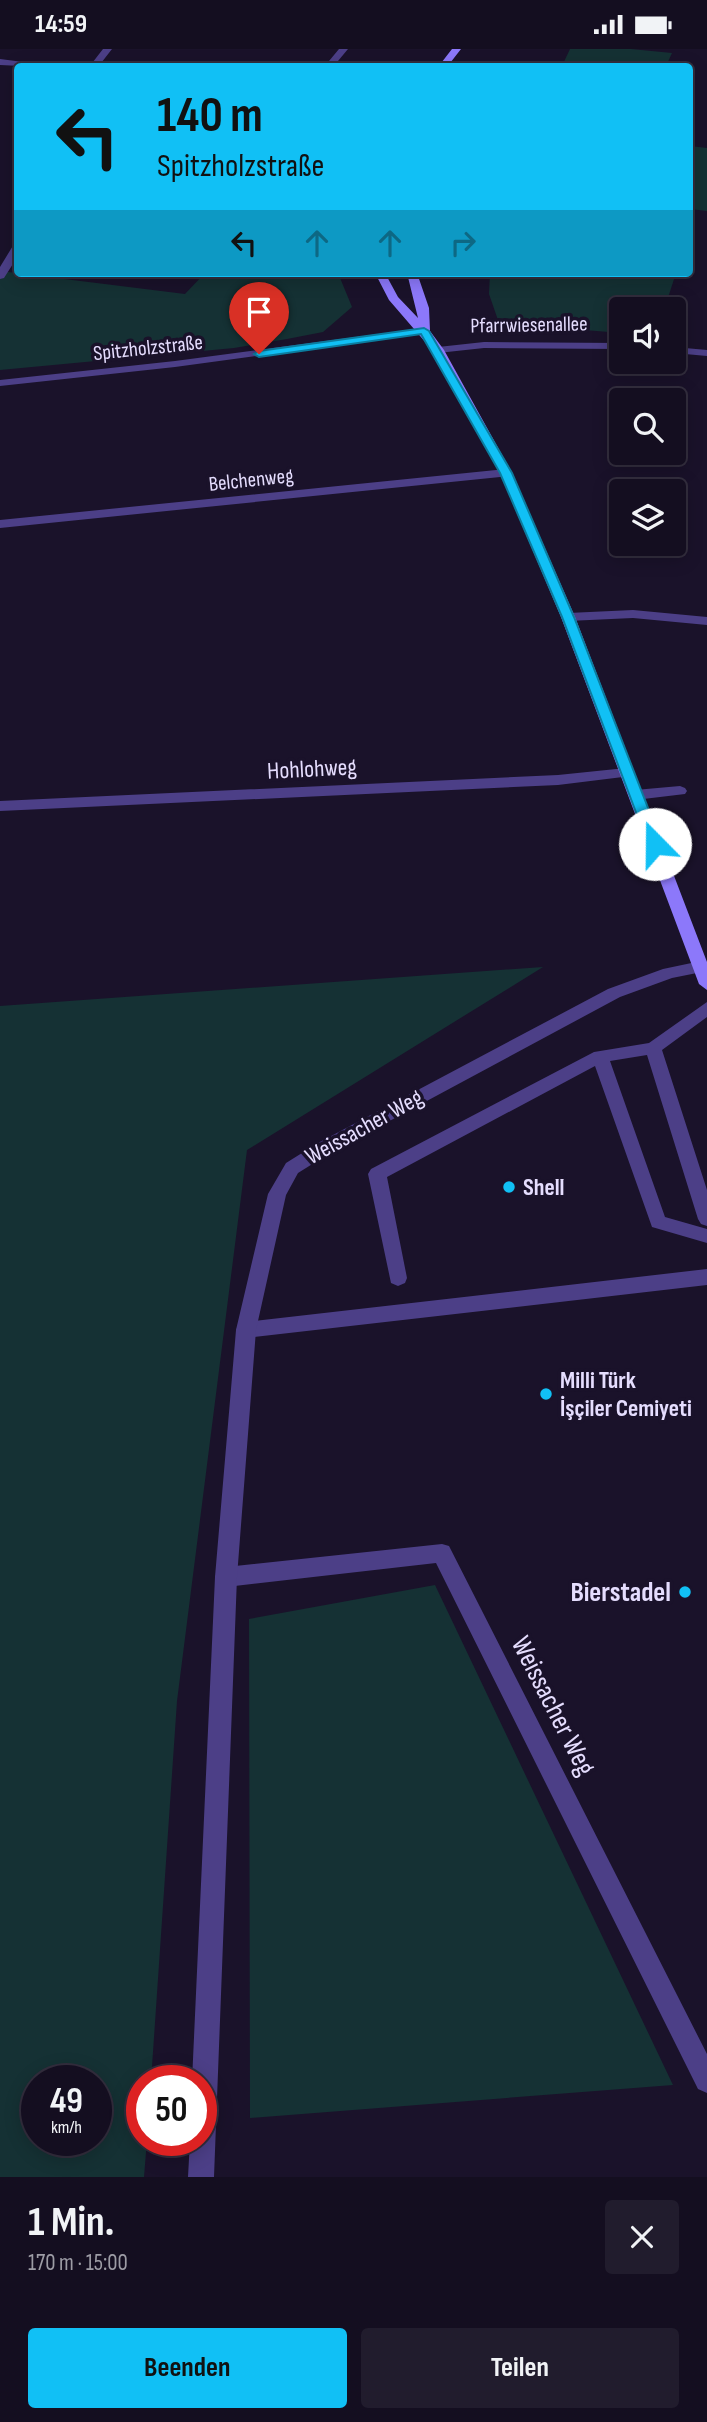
<!DOCTYPE html>
<html lang="de">
<head>
<meta charset="utf-8">
<style>
	body { margin:0; font-family:"Sofia Sans Condensed",sans-serif; background:#211c2d; color:#f1f3f6; height:100vh; display:flex; flex-direction:column; font-size:26px; white-space:nowrap }
	* { box-sizing:border-box; margin:0 }
	p { font-size:23px; color:#9d9ca5 }
	.icon { flex:none; width:38px; height:38px; fill:none; stroke:currentColor; stroke-width:2; stroke-linecap:round; stroke-linejoin:round }
	.map { position:relative; height:2128px; overflow:hidden }
	.drawer { display:flex; flex-direction:column; background:#140e20; flex:1 }
	.drawer>* { flex:none }
	.banner { position:absolute; left:14px; top:14px; width:679px; height:214px; border-radius:7px; box-shadow:0 4px 18px #0003,0 0 0 2px #332e3e; background:#11c0f5; color:#111; overflow:hidden }
	.tools { position:absolute; left:609px; top:248px; display:grid; gap:14px }
	.tools a { display:grid; place-items:center; width:77px; height:77px; border-radius:7px; background:#140e20; box-shadow:0 4px 18px #0003,0 0 0 2px #332e3e; font-size:35px }
	.speed { position:absolute; left:21px; top:2016px; display:flex; gap:14px; font-size:35px; font-weight:700; text-align:center }
	.speed>* { display:grid; place-content:center; width:91px; height:91px; border-radius:50%; background:#140e20; box-shadow:0 4px 18px #0003,0 0 0 2px #332e3e; line-height:1 }
	.speed small { font-size:18px; font-weight:400 }
	.speed .limit { border:10px solid #d22; background:#fff; color:#111 }
	.pin { position:absolute; display:grid; place-items:center; width:60px; height:60px; color:#fff; margin:-72px -30px; border-radius:50% 50% 50% 0; rotate:-45deg; box-shadow:0 0 7px #0007 }
	.pin .icon { rotate:45deg }
	.me { position:absolute; width:77px; margin:-38px; rotate:338deg; stroke-linejoin:round; filter:drop-shadow(0 0 5px #0008) }
	.turn { display:flex; align-items:center; gap:24px; height:147px; padding:0 28px; font-size:32px }
	.turn .icon { width:91px; height:91px; stroke-width:2.5 }
	.turn b { display:block; font-size:49px; line-height:60px }
	.lanes { display:flex; align-items:center; height:66px; padding:0 28px; background:#0003; justify-content:center; gap:35px; direction:ltr }
	.lanes .off { opacity:.35 }
	.round { display:grid; place-items:center; flex:none; width:74px; height:74px; border-radius:7px; background:#211c2d }
	.summary { display:flex; align-items:center; justify-content:space-between; height:119px; padding:0 28px }
	h1 { font-size:42px; font-weight:700; line-height:52px }
	.button { display:flex; gap:14px; margin-top:auto; padding:14px 28px }
	.button a { flex:1; height:80px; border-radius:7px; background:#11c0f5; color:#111; font-size:28px; font-weight:700; line-height:80px; text-align:center }
	.button a+a { background:#211c2d; color:#f1f3f6 }
	.status { display:flex; justify-content:space-between; align-items:center; height:49px; padding:0 35px; background:#140e20; direction:ltr }
	.status svg { height:19px; fill:currentColor }
	.map>svg:first-child { display:block }
	.green { fill:#153134; fill-rule:evenodd }
	.lines { fill:none; stroke-linecap:round; stroke-linejoin:round }
	.lane { fill:#4c3f87; fill-rule:evenodd }
	.street { fill:#4c3f87; fill-rule:evenodd }
	.secondary { fill:#8c78fa; fill-rule:evenodd }
	.route { fill:#11c0f5; stroke:#0b7d9f; stroke-width:2 }
	.poi-dot { fill:#11c0f5; stroke:#1a122a; stroke-width:2.5 }
	.labels { text-anchor:middle; dominant-baseline:central; stroke-width:7; stroke-linejoin:round; paint-order:stroke }
	.far-street-label { font-size:21px; fill:#e5ddfe; stroke:#1a122a }
	.street-label { font-size:24px; fill:#e5ddfe; stroke:#1a122a }
	.poi-label { font-size:24px; font-weight:bold; fill:#e5ddfe; stroke:#1a122a; text-anchor:start }
	.near-poi-label { font-size:28px; font-weight:bold; fill:#e5ddfe; stroke:#1a122a; text-anchor:end }
	.near-street-label { font-size:28px; fill:#e5ddfe; stroke:#1a122a }
</style>
</head>
<body>
<div class="status"><b>14:59</b><svg viewBox="0 0 49 12"><path d="M0 12V9h3v3zM5 12V6h3v6zM10 12V3h3v9zM15 12V0h3v12zM26 1h20v11H26zM47 4h2v5h-2z"/></svg></div>
<div class="map">
<svg width="707" height="2128" viewBox="0 0 707 2128">
	<rect width="100%" height="100%" fill="#1a122a"/>
	<!-- green -->
	<path class="green" d="M570,0H631L672,4L666,17H562Z
		M690,97L707,99V162L690,160Z
		M0,222L185,245L205,224H338L352,258L323,283L287,290L234,299L0,321Z
		M490,224H676L664,261H621V284L499,274L489,245Z
		M543,918L247,1101L177,1652L151,2032H142V2091H147L144,2128H0V957ZM37,2032H96V2091H37Z
		M435,1536L673,2036L250,2069L249,1570Z"/>
	<g class="lines">
		<!-- lane -->
		<path class="lane" d="M103,0H112L98,18H89Z
			M339,0H348L333,18H324Z
			M484,293L621,294V300L484,299L438,304L432,301L438,298Z
			M674,298L707,301V307L674,304Z
			M680,737L685,739L687,742L685,745L635,751L628,746L635,741Z
			M707,953V968L662,1001L707,1141V1177L701,1175L698,1170L647,1006L610,1012L665,1168L707,1180V1194L652,1178L595,1017L387,1128L407,1229L405,1234L398,1237L391,1234L368,1125L371,1120L594,1003L649,994Z
			M707,1220V1236L246,1289L239,1287L236,1281L239,1275L246,1273Z
			M442,1495L449,1497L707,2005V2044L698,2040L436,1514L226,1538L218,1535L215,1528L218,1521L226,1518Z"/>
		<!-- street -->
		<path class="street" d="M0,10L39,15L43,18L0,16Z
			M18,194V207L4,229L0,230V218L14,195Z
			M424,279L428,280V284L175,318L0,337V331L175,312Z
			M506,420L510,421V427L0,479V471Z
			M633,561L707,568V576L633,569L568,572L561,568L568,564Z
			M626,719L631,721L633,724L631,727L558,736L0,762V752L558,726Z
			M701,912L707,914V922L672,929L620,948L330,1104L298,1124L286,1146L256,1281L237,1528L214,2128H188L190,2091H201V2032H192L215,1528L236,1281L268,1145L286,1114L318,1094L608,940L663,920Z"/>
		<!-- secondary -->
		<path class="secondary" d="M452,0H461L447,18H438Z
			M375,224H385L398,248L418,269L407,224H417L429,259L430,282L444,301L512,424L575,568L707,913V941L699,935L561,568L500,424L433,302L389,251Z"/>
	</g>
	<!-- route -->
	<path class="route" d="M424,279L429,282L512,424L574,568L662,795L660,798H650L648,795L562,568L500,424L421,285L259,308L254,305L259,302Z"/>
	<!-- markers -->
	<g class="poi-dot">
		<circle cx="509" cy="1138" r="7"/>
		<circle cx="546" cy="1345" r="7"/>
		<circle cx="685" cy="1543" r="7"/>
	</g>
	<g class="labels">
		<!-- far-street labels -->
		<g class="far-street-label">
			<text transform="translate(529 276) rotate(-1)">Pfarrwiesenallee</text>
			<text transform="translate(148 299) rotate(-6)">Spitzholzstraße</text>
			<text transform="translate(251 431) rotate(-6)">Belchenweg</text>
		</g>
		<!-- street labels -->
		<g class="street-label">
			<text transform="translate(312 720) rotate(-3)">Hohlohweg</text>
			<text transform="translate(364 1078) rotate(-29)">Weissacher Weg</text>
		</g>
		<!-- poi labels -->
		<g class="poi-label">
			<text x="523" y="1138">Shell</text>
			<text x="560" y="1331">Milli Türk<tspan x="560" dy="28">İşçiler Cemiyeti</tspan></text>
		</g>
		<!-- near-poi labels -->
		<g class="near-poi-label">
			<text x="671" y="1543">Bierstadel</text>
		</g>
		<!-- near-street labels -->
		<g class="near-street-label">
			<text transform="translate(553 1657) rotate(63)">Weissacher Weg</text>
		</g>
	</g>
</svg>
<div class="tools">
<a><svg class="icon" aria-label="sound" viewBox="0 0 24 24"><path d="M4 9h4l5-4v14l-5-4H4zM17 9q2 3 0 6"/></svg></a>
<a><svg class="icon" aria-label="search" viewBox="0 0 24 24"><circle cx="10" cy="10" r="6"/><path d="M15 15l6 6"/></svg></a>
<a><svg class="icon" aria-label="layers" viewBox="0 0 24 24"><path d="M12 4l9 5-9 5-9-5zM3 14l9 5 9-5"/></svg></a>
</div>
<div class="speed"><div>49<small>km/h</small></div><div class="limit">50</div></div>
<div class="pin" style="left:259px;top:305px;background:#d93025"><svg class="icon" aria-label="arrive" viewBox="0 0 24 24"><path d="M6 21V4h12l-3 4 3 4H6"/></svg></div>
<svg class="me" style="left:655px;top:795px" viewBox="-20 -20 40 40"><circle r="19" fill="#fff"/><path d="M0-13L10 11 0 6-10 11z" fill="#11c0f5"/></svg>
<div class="banner">
<div class="turn"><svg class="icon" aria-label="left" viewBox="0 0 24 24"><path d="M17 20v-9H6M10 6l-5 5 5 5"/></svg><div><b>140 m</b>Spitzholzstraße</div></div>
<div class="lanes"><svg class="icon" aria-label="left" viewBox="0 0 24 24"><path d="M17 20v-9H6M10 6l-5 5 5 5"/></svg><svg class="icon off" aria-label="ahead" viewBox="0 0 24 24"><path d="M12 20V5M6 11l6-6 6 6"/></svg><svg class="icon off" aria-label="ahead" viewBox="0 0 24 24"><path d="M12 20V5M6 11l6-6 6 6"/></svg><svg class="icon off" aria-label="right" viewBox="0 0 24 24"><path d="M7 20v-9h11M14 6l5 5-5 5"/></svg></div>
</div>
</div>
<section class="drawer">
<div class="summary"><div><h1>1 Min.</h1><p>170 m · 15:00</p></div><a class="round"><svg class="icon" aria-label="close" viewBox="0 0 24 24"><path d="M6 6l12 12M18 6L6 18"/></svg></a></div>
<div class="button"><a>Beenden</a><a>Teilen</a></div>
</section>
</body>
</html>
